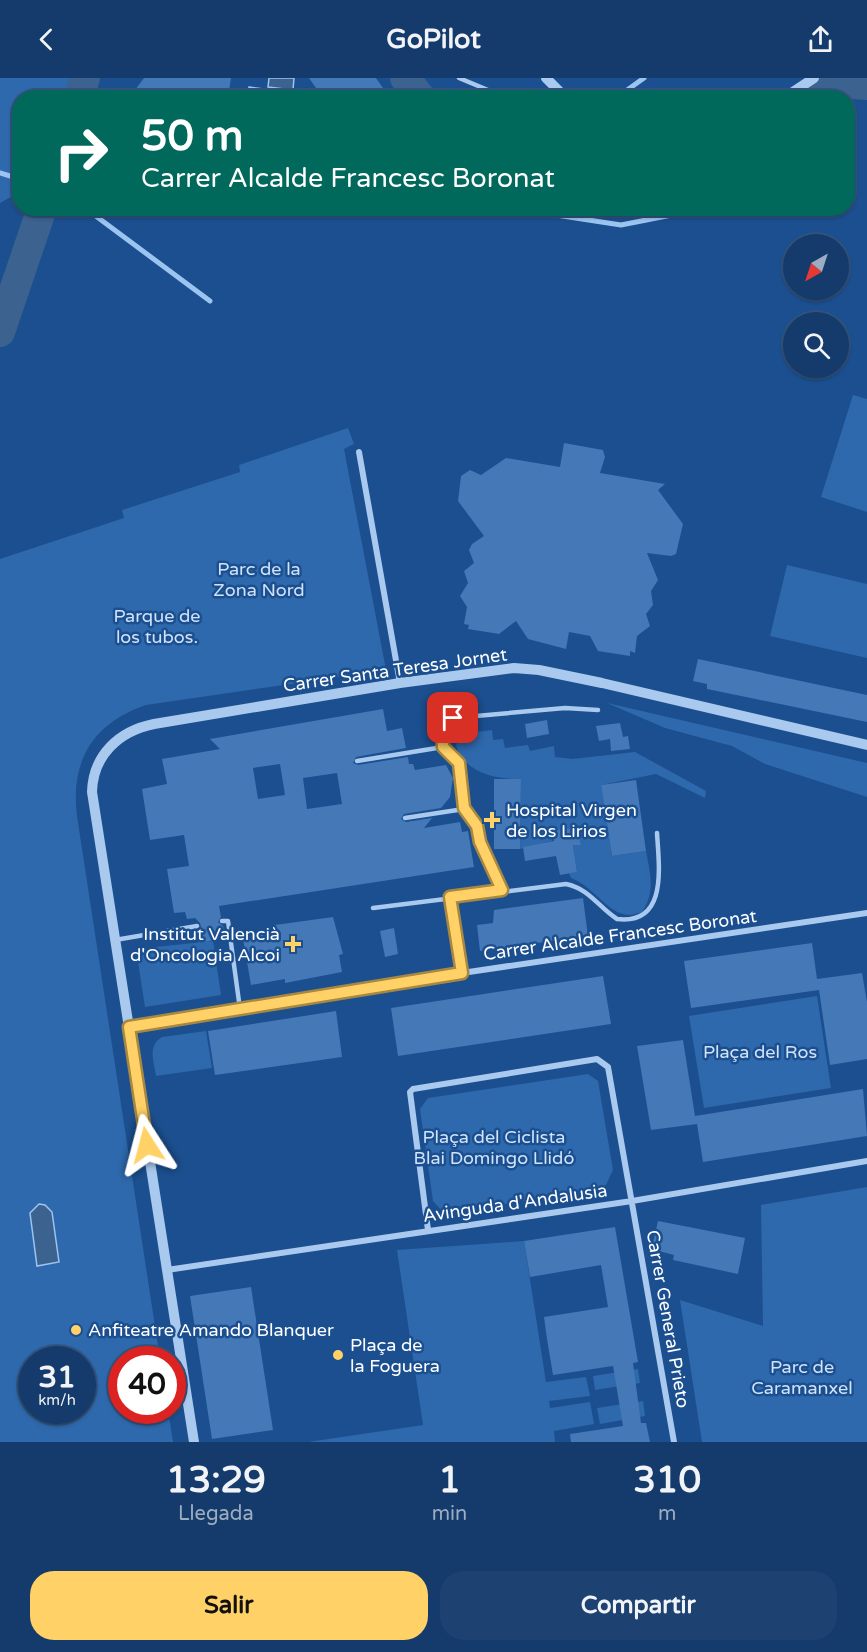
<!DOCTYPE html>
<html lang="es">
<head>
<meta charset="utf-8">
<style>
	body { margin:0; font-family:"Varela Round",sans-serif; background:#1d4271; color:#f1f3f6; height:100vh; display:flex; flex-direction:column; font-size:22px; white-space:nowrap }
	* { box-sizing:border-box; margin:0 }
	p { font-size:20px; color:#9dadc1 }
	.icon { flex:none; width:33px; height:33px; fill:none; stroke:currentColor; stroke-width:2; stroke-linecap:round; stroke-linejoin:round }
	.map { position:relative; height:1364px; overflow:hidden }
	.panel { display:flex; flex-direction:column; background:#143b6b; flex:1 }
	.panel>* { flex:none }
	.guide { position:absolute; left:12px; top:12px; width:843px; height:126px; border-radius:24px; box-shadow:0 2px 4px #0004,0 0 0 2px #33557e; background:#00695c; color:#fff; overflow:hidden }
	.needle { width:39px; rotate:219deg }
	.fabs { position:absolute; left:783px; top:156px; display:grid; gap:12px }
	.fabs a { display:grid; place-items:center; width:66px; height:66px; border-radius:50%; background:#143b6b; box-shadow:0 2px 4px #0004,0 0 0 2px #33557e; font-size:30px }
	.speed { position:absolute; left:18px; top:1268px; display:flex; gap:12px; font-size:30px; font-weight:700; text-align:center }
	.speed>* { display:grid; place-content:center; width:78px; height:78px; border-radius:50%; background:#143b6b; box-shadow:0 2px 4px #0004,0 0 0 2px #33557e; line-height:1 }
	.speed small { font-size:15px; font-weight:400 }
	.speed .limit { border:9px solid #d22; background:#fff; color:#111 }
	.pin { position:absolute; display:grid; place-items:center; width:51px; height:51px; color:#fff; margin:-26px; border-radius:12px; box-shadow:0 3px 9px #0006 }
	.me { position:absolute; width:66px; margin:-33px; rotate:351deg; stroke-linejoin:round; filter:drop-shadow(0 0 4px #0008) }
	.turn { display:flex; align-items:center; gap:21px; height:126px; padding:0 30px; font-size:27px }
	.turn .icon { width:78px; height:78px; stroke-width:2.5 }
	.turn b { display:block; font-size:42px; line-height:51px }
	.eta { display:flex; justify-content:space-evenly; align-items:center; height:102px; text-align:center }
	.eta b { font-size:36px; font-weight:700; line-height:42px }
	.action { display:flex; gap:12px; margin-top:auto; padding:12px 30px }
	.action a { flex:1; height:69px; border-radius:24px; background:#ffd166; color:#111; font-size:24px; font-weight:700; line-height:69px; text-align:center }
	.action a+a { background:#1d4271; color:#f1f3f6 }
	header { display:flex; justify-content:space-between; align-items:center; height:78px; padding:0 30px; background:#143b6b; font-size:27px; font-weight:700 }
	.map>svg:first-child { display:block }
	.green { fill:#2e69ad; fill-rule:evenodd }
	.water { fill:#3c6290; stroke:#9cc4f0; stroke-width:1.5 }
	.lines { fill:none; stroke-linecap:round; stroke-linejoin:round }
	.stream { stroke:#9cc4f0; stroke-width:5 }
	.river { stroke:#3c6290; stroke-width:30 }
	.building { fill:#4478b7; fill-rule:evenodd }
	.service { stroke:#a9c9ee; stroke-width:4.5 }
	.minor { stroke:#a9c9ee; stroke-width:6 }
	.tertiary { stroke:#a9c9ee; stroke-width:10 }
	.route-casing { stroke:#a68842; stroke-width:15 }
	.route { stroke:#ffd166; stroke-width:10 }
	.poi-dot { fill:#ffd166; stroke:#1b4f8f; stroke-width:2 }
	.labels { text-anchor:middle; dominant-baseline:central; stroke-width:5; stroke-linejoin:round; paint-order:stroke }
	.park-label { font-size:18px; fill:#cfe3fa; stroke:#1b4f8f }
	.street-label { font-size:18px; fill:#fff; stroke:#1b4f8f }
	.poi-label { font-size:18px; fill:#fff; stroke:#1b4f8f; text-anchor:start }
</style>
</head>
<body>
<header><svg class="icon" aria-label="back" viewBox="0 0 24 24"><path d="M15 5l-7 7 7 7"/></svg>GoPilot<svg class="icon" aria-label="share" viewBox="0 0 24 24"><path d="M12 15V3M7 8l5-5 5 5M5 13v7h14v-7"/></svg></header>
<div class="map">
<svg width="867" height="1364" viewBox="0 0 867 1364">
	<rect width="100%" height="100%" fill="#1b4f8f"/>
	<!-- green -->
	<path class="green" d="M0,0H73L67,19L20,20L19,114L0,125Z
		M853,317L867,321V434L821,419Z
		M348,350L354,366L344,371L386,592L146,627C93,645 70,683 77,738L160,1281H122V1332H168L173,1364H0V481L124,440L122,432L240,394L239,387ZM32,1281H82V1332H32Z
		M787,487L867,506V580L770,558Z
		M607,625L867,685V719L765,686L732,668L665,650Z
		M492,652L493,662L503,661L505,670L528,667L530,673L554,668L555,679L572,681L635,674L706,713L705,720L656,696L601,707L612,778L646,773C650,795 656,814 642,834C611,847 600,811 571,800L569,795L577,794L573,767L581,766L578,750L553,752L552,763L520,771L521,701C496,701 465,696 456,667L461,656Z
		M213,863L221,917L145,929L136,871Z
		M817,918L831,1010L704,1030L689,938Z
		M206,953L212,990L156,998C154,983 147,968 162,959Z
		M588,996L598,1003L613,1092L606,1107L598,1111L450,1135L442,1133L433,1123L420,1031L428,1020Z
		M867,1109V1364H702L680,1222L763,1248L761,1127Z
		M524,1163L546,1304L586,1299L590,1318L549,1323L550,1330L590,1324L594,1346L554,1353L555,1364H308L423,1347L397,1172Z
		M638,1291L640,1305L595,1312L593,1298Z
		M643,1323L645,1338L600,1346L597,1330Z"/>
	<!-- water -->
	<path class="water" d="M269,0H294L293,12L268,9Z
		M249,9L296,15L303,19H248Z
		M39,1126L45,1127L52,1134L59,1184L37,1188L30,1135Z"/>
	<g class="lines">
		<!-- stream -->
		<path class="stream" d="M616,20L644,0
			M0,95L20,101
			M85,130L210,223
			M540,130L556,137L621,147L707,130"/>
		<!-- river -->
		<path class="river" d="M405,0L421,20
			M79,20L85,0
			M811,20L839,5L867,7
			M0,254L42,130"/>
	</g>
	<!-- building -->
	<path class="building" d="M144,0H231L228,20H129Z
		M309,0H376L390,20H323Z
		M564,365L603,372L605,379L600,395L665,406L658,412L683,446L676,476L671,478L647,475L658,502L651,513L653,527L646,536L650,548L637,558L635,575L630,573V578L598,573L590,558L569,554L566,571L528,561L516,543L499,556L468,551L469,547L464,546L467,529L460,518L468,505L464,493L474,485L469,472L472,466L484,458L458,423L461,398L470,392L481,397L506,380L560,389Z
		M698,581L867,617V644L707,611V606L693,603Z
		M383,631L387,653L402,650L406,670L356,679L353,685L358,687L408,679L409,686H413L415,692L446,687L453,700L450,719L441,730L404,736L401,741L406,744L432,740L424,750L460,744L462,754L468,753L474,789L219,828L221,839L218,844L223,848L225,860L199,865L197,852L201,849L200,845L195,840L187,841L185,834L174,835L167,791L189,788L184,757L150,762L142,711L167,706L162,681L220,671L210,661ZM280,686L285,717L258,721L253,690ZM337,695L342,726L307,731L303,700Z
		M547,642L549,656L527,660L525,646Z
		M620,645L623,659L628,658L630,671L611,673L610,661L599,663L596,648Z
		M494,701H521L520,771H494Z
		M636,702L646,773L612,778L601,707Z
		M578,750L581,767H573L577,794L560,797L556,778L525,783L523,769L554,763L552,752Z
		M583,820L588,858L480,873L477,847L493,845L494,832Z
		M333,839L343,876L339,877L342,894L285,905V901L251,907L242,855L276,850L275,847Z
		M394,850L398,876L385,879L380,853Z
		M812,865L817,901L862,895L867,924V981L830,987L819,912L691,930L684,883Z
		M603,898L611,946L398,978L391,930Z
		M336,933L342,979L215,997L208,953Z
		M683,962L695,1038L863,1011L867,1058L703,1084L697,1046L651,1052L637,968Z
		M658,1143L745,1160L738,1196L673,1182L674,1177L655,1172L656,1166L653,1165Z
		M615,1149L638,1284L633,1285L641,1345H646L650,1364H571L570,1356L623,1348L613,1288L553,1297L547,1261L544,1239L608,1229L601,1187L530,1199L524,1163Z
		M251,1209L273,1352L212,1361L190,1218Z"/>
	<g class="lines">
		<!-- service -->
		<path class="service" d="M459,0L507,20
			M357,683L443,669L442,651L453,640L565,630L598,632
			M464,731C478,745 493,791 502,812
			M405,740L464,731C462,703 465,688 443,669
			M450,819L462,895
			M373,830L566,806C590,811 598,829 617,841C668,847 659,789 657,755
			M222,843H228L240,931
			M115,862L197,848"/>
		<!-- minor -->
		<path class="minor" d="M359,374L400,605
			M129,949L462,895L867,835
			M428,1152L410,1014L413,1011L597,981L608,989L674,1364
			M167,1192L632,1123L867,1083"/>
		<!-- tertiary -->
		<path class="tertiary" d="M546,0L566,20
			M784,20L814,0
			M194,1364L92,714C93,677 119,653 154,646L400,605L514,590L539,592L602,605L867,667"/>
	</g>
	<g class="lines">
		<defs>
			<path id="route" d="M147,1067L129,949L462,895L450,819L502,812L480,764L477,748L464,730L459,685L443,669L442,651L453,640"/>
		</defs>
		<!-- route casing -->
		<use href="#route" class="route-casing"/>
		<!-- route -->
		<use href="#route" class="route"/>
	</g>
	<!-- markers -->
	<g class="poi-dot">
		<path d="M489 733h6v6h6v6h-6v6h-6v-6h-6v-6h6z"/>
		<path d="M290 857h6v6h6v6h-6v6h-6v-6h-6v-6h6z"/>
		<circle cx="76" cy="1252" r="6"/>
		<circle cx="338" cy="1277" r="6"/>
	</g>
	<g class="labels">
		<!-- park labels -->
		<g class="park-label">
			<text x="259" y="491">Parc de la<tspan x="259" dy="21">Zona Nord</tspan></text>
			<text x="157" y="538">Parque de<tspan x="157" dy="21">los tubos.</tspan></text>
			<text x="760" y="974">Plaça del Ros</text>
			<text x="494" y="1059">Plaça del Ciclista<tspan x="494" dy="21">Blai Domingo Llidó</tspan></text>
			<text x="802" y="1289">Parc de<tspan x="802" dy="21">Caramanxel</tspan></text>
		</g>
		<!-- street labels -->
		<g class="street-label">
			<text transform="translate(395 592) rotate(-8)">Carrer Santa Teresa Jornet</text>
			<text transform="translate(620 857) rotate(-8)">Carrer Alcalde Francesc Boronat</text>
			<text transform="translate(515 1125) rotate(-8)">Avinguda d'Andalusia</text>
			<text transform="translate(668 1241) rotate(80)">Carrer General Prieto</text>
		</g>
		<!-- poi labels -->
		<g class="poi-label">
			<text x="506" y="732">Hospital Virgen<tspan x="506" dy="21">de los Lirios</tspan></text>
			<text x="280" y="856" text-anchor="end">Institut Valencià<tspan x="280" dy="21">d'Oncologia Alcoi</tspan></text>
			<text x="88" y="1252">Anfiteatre Amando Blanquer</text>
			<text x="350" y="1267">Plaça de<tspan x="350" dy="21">la Foguera</tspan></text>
		</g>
	</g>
</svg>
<div class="fabs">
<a><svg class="needle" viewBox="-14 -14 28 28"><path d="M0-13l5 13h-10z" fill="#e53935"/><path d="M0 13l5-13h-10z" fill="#9dadc1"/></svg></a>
<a><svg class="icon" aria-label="search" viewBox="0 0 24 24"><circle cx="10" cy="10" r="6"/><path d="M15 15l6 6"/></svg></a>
</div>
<div class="speed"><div>31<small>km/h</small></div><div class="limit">40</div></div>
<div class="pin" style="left:453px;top:640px;background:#d93025"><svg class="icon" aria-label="arrive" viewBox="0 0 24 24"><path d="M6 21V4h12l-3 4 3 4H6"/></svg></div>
<svg class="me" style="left:147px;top:1067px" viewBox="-20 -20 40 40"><path d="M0-17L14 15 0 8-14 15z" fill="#ffd166" stroke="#fff" stroke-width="4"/></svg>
<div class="guide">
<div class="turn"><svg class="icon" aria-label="right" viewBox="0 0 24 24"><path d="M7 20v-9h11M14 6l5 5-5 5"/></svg><div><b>50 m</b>Carrer Alcalde Francesc Boronat</div></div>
</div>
</div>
<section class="panel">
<div class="eta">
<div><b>13:29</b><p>Llegada</p></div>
<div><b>1</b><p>min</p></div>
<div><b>310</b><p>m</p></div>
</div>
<div class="action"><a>Salir</a><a>Compartir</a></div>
</section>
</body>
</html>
